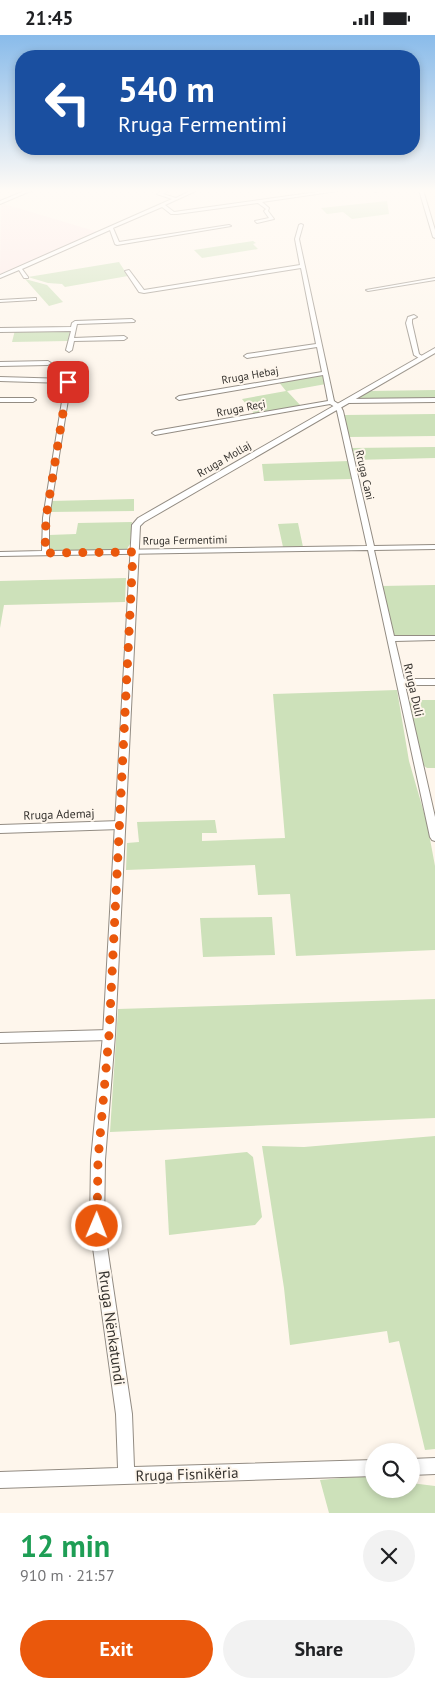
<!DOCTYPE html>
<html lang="en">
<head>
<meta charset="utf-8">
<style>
	body { margin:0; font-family:"PT Sans",sans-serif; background:#f2f2f2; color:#202124; height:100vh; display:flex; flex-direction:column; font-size:19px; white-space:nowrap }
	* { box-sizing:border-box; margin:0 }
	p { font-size:16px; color:#757577 }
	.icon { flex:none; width:28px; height:28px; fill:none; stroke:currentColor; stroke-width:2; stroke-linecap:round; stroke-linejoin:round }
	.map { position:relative; height:1478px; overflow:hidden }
	.drawer { display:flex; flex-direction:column; background:#fff; flex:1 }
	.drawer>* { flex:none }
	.banner { position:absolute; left:15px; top:15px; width:405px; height:105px; border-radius:20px; box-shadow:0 2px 8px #0003; background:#1a4fa0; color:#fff; overflow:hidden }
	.tools { position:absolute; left:365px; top:1408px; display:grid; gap:10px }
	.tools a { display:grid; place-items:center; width:55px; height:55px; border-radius:50%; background:#fff; box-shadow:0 2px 8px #0003; font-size:25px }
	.pin { position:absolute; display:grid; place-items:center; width:42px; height:42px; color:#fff; margin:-21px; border-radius:10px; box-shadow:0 2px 8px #0006 }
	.me { position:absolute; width:55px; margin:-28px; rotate:1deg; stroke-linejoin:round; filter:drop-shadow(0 0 4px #0008) }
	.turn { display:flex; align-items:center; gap:18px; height:105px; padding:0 20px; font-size:22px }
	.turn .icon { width:65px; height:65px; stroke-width:2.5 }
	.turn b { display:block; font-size:35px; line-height:42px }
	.round { display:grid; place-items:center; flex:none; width:52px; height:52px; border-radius:26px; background:#f2f2f2 }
	.headline { display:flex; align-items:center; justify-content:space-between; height:85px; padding:0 20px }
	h1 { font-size:30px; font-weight:600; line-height:38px; color:#1e9e55 }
	.button { display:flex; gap:10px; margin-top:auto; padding:10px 20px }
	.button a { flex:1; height:58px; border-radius:30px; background:#ea580c; color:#fff; font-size:20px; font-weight:600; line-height:58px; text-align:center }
	.button a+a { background:#f2f2f2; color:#202124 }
	.status { display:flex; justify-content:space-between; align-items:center; height:35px; padding:0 25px; background:#fff; direction:ltr }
	.status svg { height:14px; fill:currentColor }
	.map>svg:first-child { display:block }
	.industrial { fill:#fde7e6 }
	.green { fill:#cde1ba }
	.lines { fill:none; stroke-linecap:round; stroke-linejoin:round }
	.minor-casing { stroke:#938c83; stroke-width:2 }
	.tertiary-casing { stroke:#938c83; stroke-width:2 }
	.minor { fill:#fff; fill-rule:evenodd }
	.tertiary { fill:#fff; fill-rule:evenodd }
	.route { stroke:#ea580c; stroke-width:9; stroke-dasharray:0 16.2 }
	.labels { text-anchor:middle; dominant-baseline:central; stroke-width:4; stroke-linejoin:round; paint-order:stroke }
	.far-street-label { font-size:11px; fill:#35322e; stroke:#fef6ec }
	.street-label { font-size:12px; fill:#35322e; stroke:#fef6ec }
	.near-street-label { font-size:15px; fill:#35322e; stroke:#fef6ec }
</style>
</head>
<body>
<div class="status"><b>21:45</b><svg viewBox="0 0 49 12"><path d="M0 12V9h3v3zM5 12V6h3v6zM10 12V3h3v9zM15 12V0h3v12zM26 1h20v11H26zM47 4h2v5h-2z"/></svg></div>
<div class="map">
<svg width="435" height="1478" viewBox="0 0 435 1478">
	<rect width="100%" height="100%" fill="#fef6ec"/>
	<!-- industrial -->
	<path class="industrial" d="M1,168L98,197L0,239Z"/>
	<!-- green -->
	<path class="green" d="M387,166L389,179L352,184L343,177L327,179L321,173Z
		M253,206L256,208L253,209L258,214L202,223L194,215Z
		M119,227L128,241L65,252L62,249L48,248L28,242Z
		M25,244L47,250L63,267L49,271Z
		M15,295L70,296L68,306L12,307Z
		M321,340H324L326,349L287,356L301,371L255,380L242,364L286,356L278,346Z
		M435,355V364H355L369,356Z
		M435,379V401L349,402L344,380Z
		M435,412V423L354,425L352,413Z
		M349,426L352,444L264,446L262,429Z
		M134,464V476L49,477L51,466Z
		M132,487L130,509L127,514L61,516L50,514L47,511L49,500L76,499L78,488Z
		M298,488L303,512H283L278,489Z
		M126,543L125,567L4,570L0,593V546Z
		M435,550V602L394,601L382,551Z
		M397,655L409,726L427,788L435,831V915L296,921L290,859L258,860L255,830L126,835L127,808L139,807L137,787L215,785L217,798H202V806L285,803L273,659Z
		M409,665H435V733H427L421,729Z
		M272,882L275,920L203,922L200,883Z
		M435,964V1083L110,1097L118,974Z
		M435,1101V1414L425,1415L399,1306L389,1308L387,1296L290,1310L284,1253L262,1111L304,1112Z
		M247,1117L253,1122L262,1182L255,1190L169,1200L165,1125Z
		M374,1440V1454H411V1448L435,1451V1478H329L320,1445Z"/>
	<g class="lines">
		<defs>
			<path id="minor" d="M163,155H169L163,159L176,163L192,155H198L165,170L174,177L332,155H344L262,167L269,173L268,176L274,184L257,188L255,186L269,183L264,176L266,174L258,168L177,179H171L162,172L113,193L119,207L229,190L231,191L117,210L115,209L110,195L22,234L28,242V243H24L19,235L0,243V240L172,164L157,159Z
				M373,155H377L378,156L376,157Z
				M419,155H423L435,195V203L433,202Z
				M301,189L303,190L299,204L334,366L340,370L343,376L374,511L435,510V514L374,515L394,601H435V605L395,606L404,644H435V650H405L435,782V806L432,805L430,802L368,515L0,521V517L42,516L43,483L65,348L0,346V342L68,344L71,346L49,483V516L367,511L337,376L335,372L330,369L155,400L152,398L155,396L328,366L323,340L179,365L176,363L179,361L322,337L317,312L247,323L244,321L247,319L316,309L301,233L144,258L139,257L125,236L129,235L144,255L300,230L295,204L299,190Z
				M435,243V245L368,256L366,255Z
				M36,263V265H34L0,267V265Z
				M414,280L417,282L412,284V288L419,319L425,323L422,325L414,320L406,288L408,282Z
				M132,284L135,286L134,287L77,289L74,303L124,301L127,303L124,305L74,306L72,315L69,317L66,315L71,296L0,297V293L71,292L72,288L75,286Z
				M0,327L48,326L51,328L48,330L0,331Z
				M0,363H33L36,365L33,367H0Z
				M435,363V367L348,368L345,366L348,364Z
				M120,786L123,787L125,790L123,793L120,794L0,798V790Z
				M109,995L113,996L114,1000L113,1004L109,1005L0,1008V998Z"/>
			<path id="tertiary" d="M27,155H33L0,169V166Z
				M435,313V318L144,487L140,491L115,1000L105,1125L104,1191L132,1379L134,1432L374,1425V1441L0,1453V1437L118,1433L116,1379L90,1191L91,1125L103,1000L132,490L138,483Z
				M435,1423V1439L411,1440V1424Z"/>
		</defs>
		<!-- minor casing -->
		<use href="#minor" class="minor-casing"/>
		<!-- tertiary casing -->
		<use href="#tertiary" class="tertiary-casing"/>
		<!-- minor -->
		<use href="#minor" class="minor"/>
		<!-- tertiary -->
		<use href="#tertiary" class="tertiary"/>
	</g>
	<!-- sky -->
	<linearGradient id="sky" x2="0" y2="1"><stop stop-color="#89bbea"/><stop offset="0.43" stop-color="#fffbf6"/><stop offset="1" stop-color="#fffbf6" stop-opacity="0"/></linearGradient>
	<rect width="435" height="362" fill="url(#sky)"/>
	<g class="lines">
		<!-- route -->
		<path class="route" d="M68,347L46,483L45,518L133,517L109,1000L98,1125L97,1191"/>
	</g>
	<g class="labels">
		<!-- far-street labels -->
		<g class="far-street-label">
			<text transform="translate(250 340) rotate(-10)">Rruga Hebaj</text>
			<text transform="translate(241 373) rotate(-11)">Rruga Reçi</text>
			<text transform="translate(224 424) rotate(-30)">Rruga Mollaj</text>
			<text transform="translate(365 440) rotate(77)">Rruga Cani</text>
			<text transform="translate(185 505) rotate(-1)">Rruga Fermentimi</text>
		</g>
		<!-- street labels -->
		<g class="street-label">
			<text transform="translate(414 655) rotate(77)">Rruga Duli</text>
			<text transform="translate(59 779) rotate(-2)">Rruga Ademaj</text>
		</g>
		<!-- near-street labels -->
		<g class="near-street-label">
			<text transform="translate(112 1293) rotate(82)">Rruga Nënkatundi</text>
			<text transform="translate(187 1439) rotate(-2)">Rruga Fisnikëria</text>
		</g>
	</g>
</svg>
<div class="tools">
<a><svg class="icon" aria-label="search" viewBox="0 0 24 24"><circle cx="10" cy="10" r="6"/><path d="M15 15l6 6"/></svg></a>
</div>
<div class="pin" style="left:68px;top:347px;background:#d93025"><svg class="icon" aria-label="arrive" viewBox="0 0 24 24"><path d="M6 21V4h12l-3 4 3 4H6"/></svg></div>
<svg class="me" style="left:97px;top:1191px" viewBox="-20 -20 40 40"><circle r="17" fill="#ea580c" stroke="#fff" stroke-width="3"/><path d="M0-11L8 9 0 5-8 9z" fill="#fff"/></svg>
<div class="banner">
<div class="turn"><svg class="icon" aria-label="left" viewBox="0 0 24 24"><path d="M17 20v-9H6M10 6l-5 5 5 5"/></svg><div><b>540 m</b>Rruga Fermentimi</div></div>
</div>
</div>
<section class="drawer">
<div class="headline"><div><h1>12 min</h1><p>910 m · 21:57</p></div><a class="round"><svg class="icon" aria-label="close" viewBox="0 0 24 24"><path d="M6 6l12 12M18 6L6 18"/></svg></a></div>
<div class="button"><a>Exit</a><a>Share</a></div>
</section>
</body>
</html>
